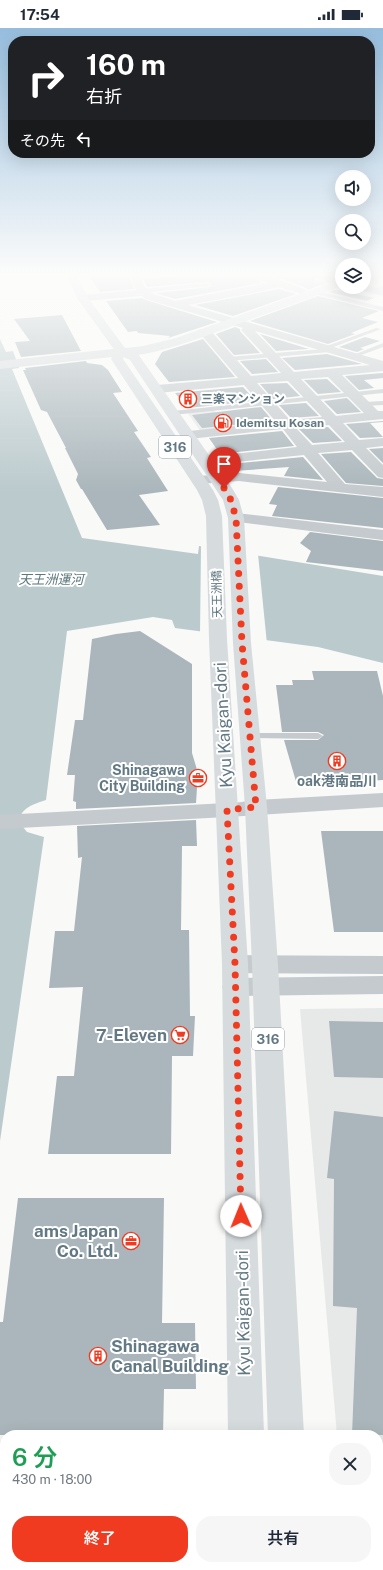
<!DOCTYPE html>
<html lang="ja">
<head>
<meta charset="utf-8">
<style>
	body { margin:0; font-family:"Public Sans","Noto Sans JP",sans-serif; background:#f6f6f7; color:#1f2937; height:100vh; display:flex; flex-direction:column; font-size:15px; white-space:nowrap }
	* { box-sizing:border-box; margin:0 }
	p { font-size:13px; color:#747a83 }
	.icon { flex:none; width:22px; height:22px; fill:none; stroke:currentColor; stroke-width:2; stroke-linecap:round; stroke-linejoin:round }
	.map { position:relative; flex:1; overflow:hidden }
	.side { position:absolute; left:0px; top:1402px; width:383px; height:140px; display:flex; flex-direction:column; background:#fff; border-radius:16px 16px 0 0; box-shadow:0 4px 16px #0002 }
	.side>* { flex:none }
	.top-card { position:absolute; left:8px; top:8px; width:367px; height:122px; border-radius:16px; box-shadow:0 4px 16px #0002; background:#202124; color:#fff; overflow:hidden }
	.buttons { position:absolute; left:335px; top:142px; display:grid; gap:8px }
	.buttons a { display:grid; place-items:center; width:36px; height:36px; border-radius:50%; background:#fff; box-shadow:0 4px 16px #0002; font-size:20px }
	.pin { position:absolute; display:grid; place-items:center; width:34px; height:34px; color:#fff; margin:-41px -17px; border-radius:50% 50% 50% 0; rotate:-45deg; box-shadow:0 0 4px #0007 }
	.pin .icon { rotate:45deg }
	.me { position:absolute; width:44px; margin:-22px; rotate:359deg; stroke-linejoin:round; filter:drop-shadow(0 0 3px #0008) }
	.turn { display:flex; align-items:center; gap:14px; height:84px; padding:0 12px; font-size:18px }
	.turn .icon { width:52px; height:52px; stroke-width:2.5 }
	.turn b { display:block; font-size:28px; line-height:34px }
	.then { display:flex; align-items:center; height:38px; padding:0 12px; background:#0003; gap:8px; font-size:15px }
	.round { display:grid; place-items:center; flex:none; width:42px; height:42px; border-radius:16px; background:#f6f6f7 }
	.head { display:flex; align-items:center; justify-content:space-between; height:68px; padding:0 12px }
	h1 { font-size:24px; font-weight:600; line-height:30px; color:#1e9e55 }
	.button { display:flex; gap:8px; margin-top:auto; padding:8px 12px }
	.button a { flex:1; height:46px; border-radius:16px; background:#f13b20; color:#fff; font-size:16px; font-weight:600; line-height:46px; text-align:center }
	.button a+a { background:#f6f6f7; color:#1f2937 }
	.status { display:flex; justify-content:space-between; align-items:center; height:28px; padding:0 20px; background:#fff; direction:ltr }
	.status svg { height:11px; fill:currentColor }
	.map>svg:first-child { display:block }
	.built { fill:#e7e9e8 }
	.water { fill:#bbcacd }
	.pier { fill:#f9f9f7 }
	.building { fill:#aab6bb }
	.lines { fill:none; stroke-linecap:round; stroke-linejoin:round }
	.service { fill:#c4cacd; fill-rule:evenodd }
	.minor { fill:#c4cacd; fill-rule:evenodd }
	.tertiary { fill:#c4cacd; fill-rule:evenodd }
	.primary { fill:#d6dbde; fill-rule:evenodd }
	.trunk { fill:#d6dbde; fill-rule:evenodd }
	.route { stroke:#f13b20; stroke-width:7; stroke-dasharray:0 12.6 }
	.labels { text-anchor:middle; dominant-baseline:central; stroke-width:4; stroke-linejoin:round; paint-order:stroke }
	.far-poi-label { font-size:12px; font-weight:bold; fill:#627984; stroke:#fff; text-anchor:start }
	.far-street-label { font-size:12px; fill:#627984; stroke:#fff }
	.shield { fill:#fff; stroke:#91a1a9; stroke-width:1 }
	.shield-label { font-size:13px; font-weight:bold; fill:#627984 }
	.far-water-label { font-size:13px; font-style:italic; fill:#5d787e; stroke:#fff }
	.poi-label { font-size:14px; font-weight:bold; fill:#627984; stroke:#fff; text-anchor:end }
	.near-street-label { font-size:17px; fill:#627984; stroke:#fff }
	.near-poi-label { font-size:17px; font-weight:bold; fill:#627984; stroke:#fff; text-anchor:end }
</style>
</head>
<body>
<div class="status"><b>17:54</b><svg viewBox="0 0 49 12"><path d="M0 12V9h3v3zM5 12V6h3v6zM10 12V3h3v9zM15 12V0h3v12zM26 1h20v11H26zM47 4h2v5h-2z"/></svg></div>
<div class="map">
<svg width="383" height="1542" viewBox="0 0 383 1542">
	<rect width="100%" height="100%" fill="#f9f9f7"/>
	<!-- built -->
	<path class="built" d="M214,382L221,392L247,389L255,399L201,404L187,384Z
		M383,980V1542H349L348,1537H378V1407H337L300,981Z"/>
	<!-- water -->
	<path class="water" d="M0,311L6,324L13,323L19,340L12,341L82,510L198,526L199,518L383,548V635L318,619L175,600L172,592L153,589L67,603L46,772C34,776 20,780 19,794L27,804L44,809L0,1113Z"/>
	<!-- pier -->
	<path class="pier" d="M201,517L258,526L267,616L200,606Z"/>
	<!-- building -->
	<path class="building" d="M89,248H129L134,261L100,264Z
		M181,248H258L259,253L262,255L175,271L156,265L210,259L212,257L208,254L147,259L143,251Z
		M274,248H312L314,251L326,255L307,262L306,260Z
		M279,261L296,266L233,288L195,277Z
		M334,262L343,263L374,270L366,273L329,264Z
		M318,268L379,283L362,290L378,294L351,305L355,306L328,316L250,293Z
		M142,270L146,272L217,294L168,310L170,308L138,305L137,303L128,304L106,273Z
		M62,287L81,323L21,329L15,314L30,313L14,291Z
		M235,299L240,301V303L260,325L234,327L216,306Z
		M260,306L309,321L276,323Z
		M365,309L380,313L360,320L364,321L357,324L339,319Z
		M203,311L235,349L169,354L155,336L162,324Z
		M327,326L362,336L295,342L282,330Z
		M266,331L278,344L252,346L240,333Z
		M86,333L87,335L102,337L108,342L122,364L113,365L138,403L134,404L151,429L147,430L168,463L139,467L160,497L107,502L82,461H81L76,452L78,446L65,420H66L47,384L41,382L23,342H26L25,340Z
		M383,345V350L364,352L374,360L359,362L345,348Z
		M327,351L341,364L318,366L304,352Z
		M287,355L300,368L273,371L260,356Z
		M243,359L256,373L187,380L175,365Z
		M347,370L361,384L337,386L324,373Z
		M306,375L319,388L291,390L279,377Z
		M261,379L273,393L202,400L192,387Z
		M383,393V394L370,395L383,409L360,410L346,396Z
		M328,399L342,413L313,415L299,401Z
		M282,403L294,418L220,426L209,410Z
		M383,420V435L369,421Z
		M351,424L377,450L383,451V458L346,455L321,426Z
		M303,429L323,452L284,448L289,439L234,443L230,436Z
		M278,459L383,470V500L272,488L277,477L269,476Z
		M310,504L383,513V543L306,534L311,523L300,515Z
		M140,603L192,636V725L198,745L196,775L76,781V774L73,773L75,747H67L75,692H83L92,611L116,606Z
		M312,643H377L383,668V752L297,757L284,712H318L324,707L318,704H282L276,657H293L292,652H314Z
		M196,792L197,818H182L181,902H189L190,988H195L193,1028H172L171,1126H48L57,1048H74L83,959L49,960L55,903H74L82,829L78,830L77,798Z
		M321,803H383V904H334Z
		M329,993L383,994V1050L334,1049Z
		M334,1083L383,1089V1407H352L357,1280L333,1278L334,1151L327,1150Z
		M18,1170H164L162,1295H195L196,1361H164L163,1407H0V1294H3Z"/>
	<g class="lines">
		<!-- service -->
		<path class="service" d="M208,255L211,257L210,258L142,265L139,263L142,261Z
			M383,258V262L372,265L369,263Z
			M313,262L383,279V283L311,265L310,264Z
			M376,300L381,301L331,320L333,322L330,324L228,333L225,331L228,329L323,321L324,319Z
			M383,315V319L356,329L351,328Z
			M383,361V365L173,387L170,385L173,383Z
			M383,373V377L363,378L360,376L363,374Z
			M250,705H318L323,708L318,711L246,710L245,708Z"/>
		<!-- minor -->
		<path class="minor" d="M130,248H140L144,258L151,265L175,273L268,255L260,252L259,250L260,248H269L305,261L306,263L305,265L301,266L279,259L248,266L188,277L383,333V343L342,347L378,383H383V391L343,395L359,412L383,410V418L366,420L383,437V450L378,449L352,422L318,425L345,456L383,459V469L239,453L198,456L193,455L191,452L193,449L198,448L239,445L327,454L304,427L206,437L201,436L199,433L201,430L206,429L297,419L283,401L189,411L184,410L182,407L184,404L189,403L276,394L244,357L157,365L152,364L150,361L152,358L157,357L238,350L203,309L197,307L195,305L197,303L201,301L211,303L251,348L281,345L243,304L241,302L243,300L146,271L142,268L83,273L77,270L83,267L136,262ZM255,303L370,337L294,344ZM328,349L364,385L336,388L301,351ZM288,353L322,389L290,392L257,355ZM329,397L345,414L312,417L296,400Z
			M236,485L383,502V512L230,493L228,490L230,487Z
			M227,775L235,777L238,782L235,787L227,789L0,801V787Z"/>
		<!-- tertiary -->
		<path class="tertiary" d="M313,248H330L342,252V258L314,250Z
			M364,257L383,262V268L355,261L354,259H364Z
			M383,765V779L227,789L219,787L216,782L219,777L256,772Z
			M235,927L383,928V946L235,945L226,942L222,936L226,930Z
			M383,948V966L235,968L226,966L222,959L226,952L235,950Z"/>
		<!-- primary -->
		<path class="primary" d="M122,320L138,326L232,460L239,472L244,490L251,615L267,779L278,937L304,1407H268L252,937L245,779L233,615L228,490L223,472L130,332L124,329L123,331L213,462L218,472L222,488L227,611L248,936L264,1407H228L222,936L209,611L206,488L202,472L197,462L111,331L112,329L0,341V333Z
			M231,1537H269V1542H231Z
			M275,1537H313V1542H275Z"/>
		<!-- trunk -->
		<path class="trunk" d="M67,248H77L88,270L125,320L143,318L176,310L342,251V258C309,270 277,282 244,294C216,304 145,333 118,327L77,270Z"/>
	</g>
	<!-- sky -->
	<linearGradient id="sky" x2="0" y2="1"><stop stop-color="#96bddd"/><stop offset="0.53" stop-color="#fcfcfb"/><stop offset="1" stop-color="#fcfcfb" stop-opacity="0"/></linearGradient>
	<rect width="383" height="464" fill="url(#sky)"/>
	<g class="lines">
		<!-- route -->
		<path class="route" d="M224,460L231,472L236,490L242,615L256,779L227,782L235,936L241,1188"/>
	</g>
	<!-- icons -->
	<defs>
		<symbol id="building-ring" viewBox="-11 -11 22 22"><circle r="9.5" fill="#fff" stroke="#f13b20" stroke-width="1.5"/><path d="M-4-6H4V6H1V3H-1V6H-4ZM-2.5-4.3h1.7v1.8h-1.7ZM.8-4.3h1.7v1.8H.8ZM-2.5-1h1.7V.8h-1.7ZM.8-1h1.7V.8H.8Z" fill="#f13b20"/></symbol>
		<symbol id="fuel-ring" viewBox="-11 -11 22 22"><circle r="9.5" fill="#fff" stroke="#f13b20" stroke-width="1.5"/><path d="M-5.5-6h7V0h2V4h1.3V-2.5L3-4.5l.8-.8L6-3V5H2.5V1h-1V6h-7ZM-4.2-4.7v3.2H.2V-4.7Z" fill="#f13b20"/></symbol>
		<symbol id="office-ring" viewBox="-11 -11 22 22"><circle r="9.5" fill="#fff" stroke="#f13b20" stroke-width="1.5"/><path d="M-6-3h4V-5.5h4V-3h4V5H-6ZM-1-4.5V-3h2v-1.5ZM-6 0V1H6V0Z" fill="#f13b20"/></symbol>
		<symbol id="supermarket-ring" viewBox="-11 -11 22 22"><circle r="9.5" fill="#fff" stroke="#f13b20" stroke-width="1.5"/><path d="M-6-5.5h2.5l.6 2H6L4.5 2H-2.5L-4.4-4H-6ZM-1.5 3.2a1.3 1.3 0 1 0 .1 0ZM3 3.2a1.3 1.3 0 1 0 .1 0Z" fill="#f13b20"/></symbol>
	</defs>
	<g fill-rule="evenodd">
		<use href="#building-ring" x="178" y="361" width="20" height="20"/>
		<use href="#fuel-ring" x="213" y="385" width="20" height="20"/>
		<use href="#building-ring" x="327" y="723" width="20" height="20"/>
		<use href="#office-ring" x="188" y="740" width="20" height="20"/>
		<use href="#supermarket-ring" x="170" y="997" width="20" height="20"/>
		<use href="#office-ring" x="121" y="1203" width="20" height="20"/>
		<use href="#building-ring" x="88" y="1318" width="20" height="20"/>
	</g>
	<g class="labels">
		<!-- far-poi labels -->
		<g class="far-poi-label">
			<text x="201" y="371">三楽マンション</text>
			<text x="236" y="395">Idemitsu Kosan</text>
		</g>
		<!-- far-street labels -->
		<g class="far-street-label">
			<text transform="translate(217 566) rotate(-91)">天王洲橋</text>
		</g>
		<!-- shield labels -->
		<g class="shield">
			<rect x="159" y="408" width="32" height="22" rx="3"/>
			<rect x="252" y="1000" width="32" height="22" rx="3"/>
		</g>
		<g class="shield-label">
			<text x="175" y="419">316</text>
			<text x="268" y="1011">316</text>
		</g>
		<!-- far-water labels -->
		<g class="far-water-label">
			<text x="51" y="551">天王洲運河</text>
		</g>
		<!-- poi labels -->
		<g class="poi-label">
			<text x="185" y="742">Shinagawa<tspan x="185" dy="16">City Building</tspan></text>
			<text x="337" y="753" text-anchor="middle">oak港南品川</text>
		</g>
		<!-- near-street labels -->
		<g class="near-street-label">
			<text transform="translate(223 697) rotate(-93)">Kyu Kaigan-dori</text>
			<text transform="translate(243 1285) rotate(-91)">Kyu Kaigan-dori</text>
		</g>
		<!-- near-poi labels -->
		<g class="near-poi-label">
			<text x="167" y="1007">7-Eleven</text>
			<text x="118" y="1203">ams Japan<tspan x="118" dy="20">Co. Ltd.</tspan></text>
			<text x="111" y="1318" text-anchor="start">Shinagawa<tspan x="111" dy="20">Canal Building</tspan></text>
		</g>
	</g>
</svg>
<div class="buttons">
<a><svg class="icon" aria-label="sound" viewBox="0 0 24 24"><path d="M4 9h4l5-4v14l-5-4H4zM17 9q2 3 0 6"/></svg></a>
<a><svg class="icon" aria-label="search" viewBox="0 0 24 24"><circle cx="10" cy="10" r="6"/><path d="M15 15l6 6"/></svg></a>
<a><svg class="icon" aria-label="layers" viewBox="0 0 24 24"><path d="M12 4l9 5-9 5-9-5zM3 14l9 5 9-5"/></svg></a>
</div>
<div class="pin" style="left:224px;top:460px;background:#d93025"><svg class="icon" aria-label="arrive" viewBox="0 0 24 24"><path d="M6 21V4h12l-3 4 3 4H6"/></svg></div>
<svg class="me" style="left:241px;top:1188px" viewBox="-20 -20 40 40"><circle r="19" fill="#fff"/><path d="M0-13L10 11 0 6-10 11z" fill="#f13b20"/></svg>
<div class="top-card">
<div class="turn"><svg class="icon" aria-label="right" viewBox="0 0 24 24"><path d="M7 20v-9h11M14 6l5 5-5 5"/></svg><div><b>160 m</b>右折</div></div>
<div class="then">その先<svg class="icon" aria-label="left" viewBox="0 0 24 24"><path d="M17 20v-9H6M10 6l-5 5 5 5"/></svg></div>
</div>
<section class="side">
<div class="head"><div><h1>6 分</h1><p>430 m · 18:00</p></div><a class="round"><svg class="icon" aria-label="close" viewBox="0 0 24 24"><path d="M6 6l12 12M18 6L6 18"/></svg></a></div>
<div class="button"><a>終了</a><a>共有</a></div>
</section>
</div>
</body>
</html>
